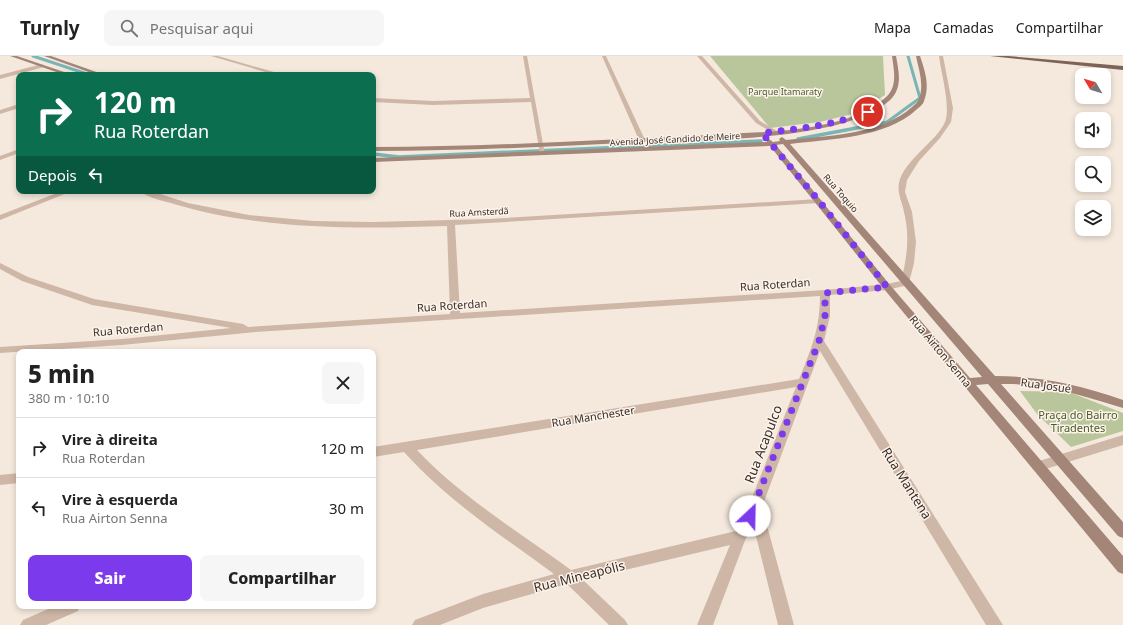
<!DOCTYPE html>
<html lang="pt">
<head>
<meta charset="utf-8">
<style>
	body { margin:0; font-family:"Noto Sans",sans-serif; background:#f6f6f6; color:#222; height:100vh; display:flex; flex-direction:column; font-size:15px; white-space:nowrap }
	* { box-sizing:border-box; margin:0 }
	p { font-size:13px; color:#767676 }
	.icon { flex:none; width:22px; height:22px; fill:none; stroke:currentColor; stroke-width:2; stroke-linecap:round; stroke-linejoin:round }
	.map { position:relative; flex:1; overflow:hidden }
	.panel { position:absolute; left:16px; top:293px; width:360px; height:260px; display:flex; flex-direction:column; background:#fff; border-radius:8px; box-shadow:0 2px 6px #0003 }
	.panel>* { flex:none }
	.banner { position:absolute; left:16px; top:16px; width:360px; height:122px; border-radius:8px; box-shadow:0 2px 6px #0003; background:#0b6e4f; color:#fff; overflow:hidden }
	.needle { width:26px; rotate:308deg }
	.fabs { position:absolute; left:1075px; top:12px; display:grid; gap:8px }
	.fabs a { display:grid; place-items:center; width:36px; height:36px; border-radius:8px; background:#fff; box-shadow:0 2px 6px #0003; font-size:20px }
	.pin { position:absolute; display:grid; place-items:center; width:34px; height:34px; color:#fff; margin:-17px; border:2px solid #fff; border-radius:50%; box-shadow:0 1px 4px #0007 }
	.me { position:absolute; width:44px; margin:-22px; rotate:24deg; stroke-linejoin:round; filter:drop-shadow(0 0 3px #0008) }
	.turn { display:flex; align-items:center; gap:14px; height:84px; padding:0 12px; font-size:18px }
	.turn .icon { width:52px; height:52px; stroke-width:2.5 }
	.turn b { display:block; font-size:28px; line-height:34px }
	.then { display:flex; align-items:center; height:38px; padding:0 12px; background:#0003; gap:8px; font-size:15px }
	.round { display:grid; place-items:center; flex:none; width:42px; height:42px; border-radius:8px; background:#f6f6f6 }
	.overview { display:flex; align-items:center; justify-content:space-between; height:68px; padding:0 12px }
	h1 { font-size:24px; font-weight:800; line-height:30px }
	.primary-button { display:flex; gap:8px; margin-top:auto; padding:8px 12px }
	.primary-button a { flex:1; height:46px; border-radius:8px; background:#7c3aed; color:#fff; font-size:16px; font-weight:800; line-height:46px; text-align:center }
	.primary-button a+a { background:#f6f6f6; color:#222 }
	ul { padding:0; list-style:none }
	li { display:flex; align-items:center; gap:12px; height:60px; padding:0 12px; border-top:1px solid #e0e0e0 }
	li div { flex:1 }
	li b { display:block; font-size:15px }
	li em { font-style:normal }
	header { display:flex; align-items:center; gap:24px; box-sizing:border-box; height:56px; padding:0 20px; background:#fff; border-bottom:1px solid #e0e0e0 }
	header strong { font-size:19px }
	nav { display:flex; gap:22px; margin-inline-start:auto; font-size:14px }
	.search { width:280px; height:36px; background:#f6f6f6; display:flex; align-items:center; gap:10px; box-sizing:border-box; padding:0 14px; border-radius:8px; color:#767676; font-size:15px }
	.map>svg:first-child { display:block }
	.green { fill:#b9c69b }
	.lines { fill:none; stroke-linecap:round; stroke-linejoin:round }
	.stream-far1 { stroke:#79b5b5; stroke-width:3 }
	.stream { stroke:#79b5b5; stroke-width:3.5 }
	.street { fill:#cfb7a7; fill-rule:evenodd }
	.secondary { fill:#a38678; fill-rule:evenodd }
	.primary { fill:#7e6358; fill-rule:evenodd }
	.route { stroke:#7c3aed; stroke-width:7; stroke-dasharray:0 12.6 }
	.labels { text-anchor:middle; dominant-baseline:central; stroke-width:3; stroke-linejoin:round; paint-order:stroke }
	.far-park-label { font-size:9px; fill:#4b5b29; stroke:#fcf3ea }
	.far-street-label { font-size:9px; fill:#3a2d28; stroke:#fcf3ea }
	.street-label { font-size:11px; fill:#3a2d28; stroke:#fcf3ea }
	.park-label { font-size:11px; fill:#4b5b29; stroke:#fcf3ea }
	.near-street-label { font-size:13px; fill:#3a2d28; stroke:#fcf3ea }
</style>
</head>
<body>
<header>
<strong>Turnly</strong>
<div class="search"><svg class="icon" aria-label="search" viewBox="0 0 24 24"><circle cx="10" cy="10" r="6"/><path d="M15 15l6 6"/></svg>Pesquisar aqui</div>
<nav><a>Mapa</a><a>Camadas</a><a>Compartilhar</a></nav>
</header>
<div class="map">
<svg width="1123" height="569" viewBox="0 0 1123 569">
	<rect width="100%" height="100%" fill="#f5e9dd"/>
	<!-- green -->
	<path class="green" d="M710,0H883L885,39L856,57L820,66L770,72Z
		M1020,335L1069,336L1123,357V375L1071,391L1037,358Z"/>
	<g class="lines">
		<!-- stream-far1 -->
		<path class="stream-far1" d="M33,0L90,19
			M873,69L887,66L920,42L908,0"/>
		<!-- stream -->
		<path class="stream" d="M798,83L878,68
			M373,98L399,101L761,85"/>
		<!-- street -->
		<path class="street" d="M211,0H218L284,19H275Z
			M523,0H527L545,99L540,98L531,46L433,49L373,46V42L433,45L530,42Z
			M602,0H606L645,84L644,85L639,84Z
			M697,0H702L760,65L777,75V77H773L756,67Z
			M939,0H943L953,52L951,66L940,82L919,105L907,124L905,136L912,156L916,186L914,207L909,227L908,229L887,234L830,239V260L824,285L1003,569H986L820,295L762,451L794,569H778L753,468L746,482L713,569H697L730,489L583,524L625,564L628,569H609L567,528L483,552L440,569H412L415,564L483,538L554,518C502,480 447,444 404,396L373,401V391L799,323C811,294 820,272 820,240L256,276L122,289L0,297V291L122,283L231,272L92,249L22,225L0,213V207L28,221L94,243L243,268L248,271L450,258L447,170C357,173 261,174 174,148C164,145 148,142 140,135H151L188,147L249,159L314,165L372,166L489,163L819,143L823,145L819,147L455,169L460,257L825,234L887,228L901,225C907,202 910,180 904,156C902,145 897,138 899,127C903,105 936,86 945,66C951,51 941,17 939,0ZM796,331L749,449L736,475L571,514C519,476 460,440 417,394Z
			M42,8L44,11L0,23V19Z
			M19,48V52L0,58V54Z
			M19,93V97L0,104V100Z
			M62,135H72L0,164V159Z
			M1123,379V389L1039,415L1035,414L1033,410L1035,406L1039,405Z
			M19,417V427L0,429V419Z
			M55,550H80L78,555L46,569H20L23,564Z"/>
		<!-- secondary -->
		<path class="secondary" d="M10,0H17L73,19H65Z
			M44,0H51L105,19H97Z
			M892,0H896C899,16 903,33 889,45C842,87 688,84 624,87C540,91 457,95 373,95V91C457,91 540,87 623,83C658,82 692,80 726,78C772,76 850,74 885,42C898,31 894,15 892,0Z
			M916,0H920C925,15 930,29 924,45C923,49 919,51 916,54C886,82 829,83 790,88L995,320C1039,320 1081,329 1123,344V352C1080,339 1047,327 1001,328L1123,466V482L1118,480L988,328L976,329L1123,500V518L1118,516L884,233L770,90L373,106V102L767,86V84L769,83L773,86L780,85L779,83L782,81L786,84C826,80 881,79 912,51C914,49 917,47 918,45C925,30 919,15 916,0ZM783,88L982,321L970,322L890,229L776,89Z"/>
		<!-- primary -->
		<path class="primary" d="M990,0H1008L1123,10V14Z"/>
	</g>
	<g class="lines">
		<!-- route -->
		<path class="route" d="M750,460L819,285L825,260V237L887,231L819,145L762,77C799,73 833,69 868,56"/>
	</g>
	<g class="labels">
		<!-- far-park labels -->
		<g class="far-park-label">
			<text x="785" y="35">Parque Itamaraty</text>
		</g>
		<!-- far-street labels -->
		<g class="far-street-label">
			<text transform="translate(675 83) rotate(-3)">Avenida José Candido de Meire</text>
			<text transform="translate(841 137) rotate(49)">Rua Toquio</text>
			<text transform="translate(479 156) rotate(-3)">Rua Amsterdã</text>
		</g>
		<!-- street labels -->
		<g class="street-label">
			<text transform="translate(775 228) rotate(-4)">Rua Roterdan</text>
			<text transform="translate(452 249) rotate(-4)">Rua Roterdan</text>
			<text transform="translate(128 273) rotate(-5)">Rua Roterdan</text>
			<text transform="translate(941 295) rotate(50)">Rua Airton Senna</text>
			<text transform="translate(1046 329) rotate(8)">Rua Josué</text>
			<text transform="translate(593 360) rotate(-9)">Rua Manchester</text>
		</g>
		<!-- park labels -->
		<g class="park-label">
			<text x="1078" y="358">Praça do Bairro<tspan x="1078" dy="13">Tiradentes</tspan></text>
		</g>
		<!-- near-street labels -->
		<g class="near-street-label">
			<text transform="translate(763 388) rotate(-69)">Rua Acapulco</text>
			<text transform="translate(907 427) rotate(58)">Rua Mantena</text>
			<text transform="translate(579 520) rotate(-14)">Rua Mineapólis</text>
		</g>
	</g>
</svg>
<div class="fabs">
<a><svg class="needle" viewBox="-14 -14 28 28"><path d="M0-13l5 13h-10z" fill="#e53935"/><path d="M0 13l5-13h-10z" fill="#767676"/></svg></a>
<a><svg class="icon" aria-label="sound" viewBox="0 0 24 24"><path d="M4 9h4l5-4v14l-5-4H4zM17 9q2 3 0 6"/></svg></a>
<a><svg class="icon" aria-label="search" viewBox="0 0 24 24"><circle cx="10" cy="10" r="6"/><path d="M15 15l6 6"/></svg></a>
<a><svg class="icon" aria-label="layers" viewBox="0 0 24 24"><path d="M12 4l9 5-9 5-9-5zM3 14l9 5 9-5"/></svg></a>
</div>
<div class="pin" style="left:868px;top:56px;background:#d93025"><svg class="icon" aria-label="arrive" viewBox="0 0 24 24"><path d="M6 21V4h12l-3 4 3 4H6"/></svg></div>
<svg class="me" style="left:750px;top:460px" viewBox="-20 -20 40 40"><circle r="19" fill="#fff"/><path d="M0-13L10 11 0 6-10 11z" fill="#7c3aed"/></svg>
<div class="banner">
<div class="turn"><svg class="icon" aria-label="right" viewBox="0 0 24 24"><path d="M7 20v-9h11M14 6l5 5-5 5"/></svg><div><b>120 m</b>Rua Roterdan</div></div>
<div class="then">Depois<svg class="icon" aria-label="left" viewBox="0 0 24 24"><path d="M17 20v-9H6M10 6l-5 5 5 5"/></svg></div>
</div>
<section class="panel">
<div class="overview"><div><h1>5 min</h1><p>380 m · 10:10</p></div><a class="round"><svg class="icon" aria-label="close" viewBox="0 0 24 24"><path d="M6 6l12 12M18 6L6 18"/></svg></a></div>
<ul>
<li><svg class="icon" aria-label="right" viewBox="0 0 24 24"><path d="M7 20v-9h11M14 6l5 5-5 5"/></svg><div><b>Vire à direita</b><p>Rua Roterdan</p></div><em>120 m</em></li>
<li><svg class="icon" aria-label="left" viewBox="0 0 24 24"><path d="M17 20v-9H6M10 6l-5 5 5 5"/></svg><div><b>Vire à esquerda</b><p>Rua Airton Senna</p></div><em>30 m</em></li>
</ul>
<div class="primary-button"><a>Sair</a><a>Compartilhar</a></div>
</section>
</div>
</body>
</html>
